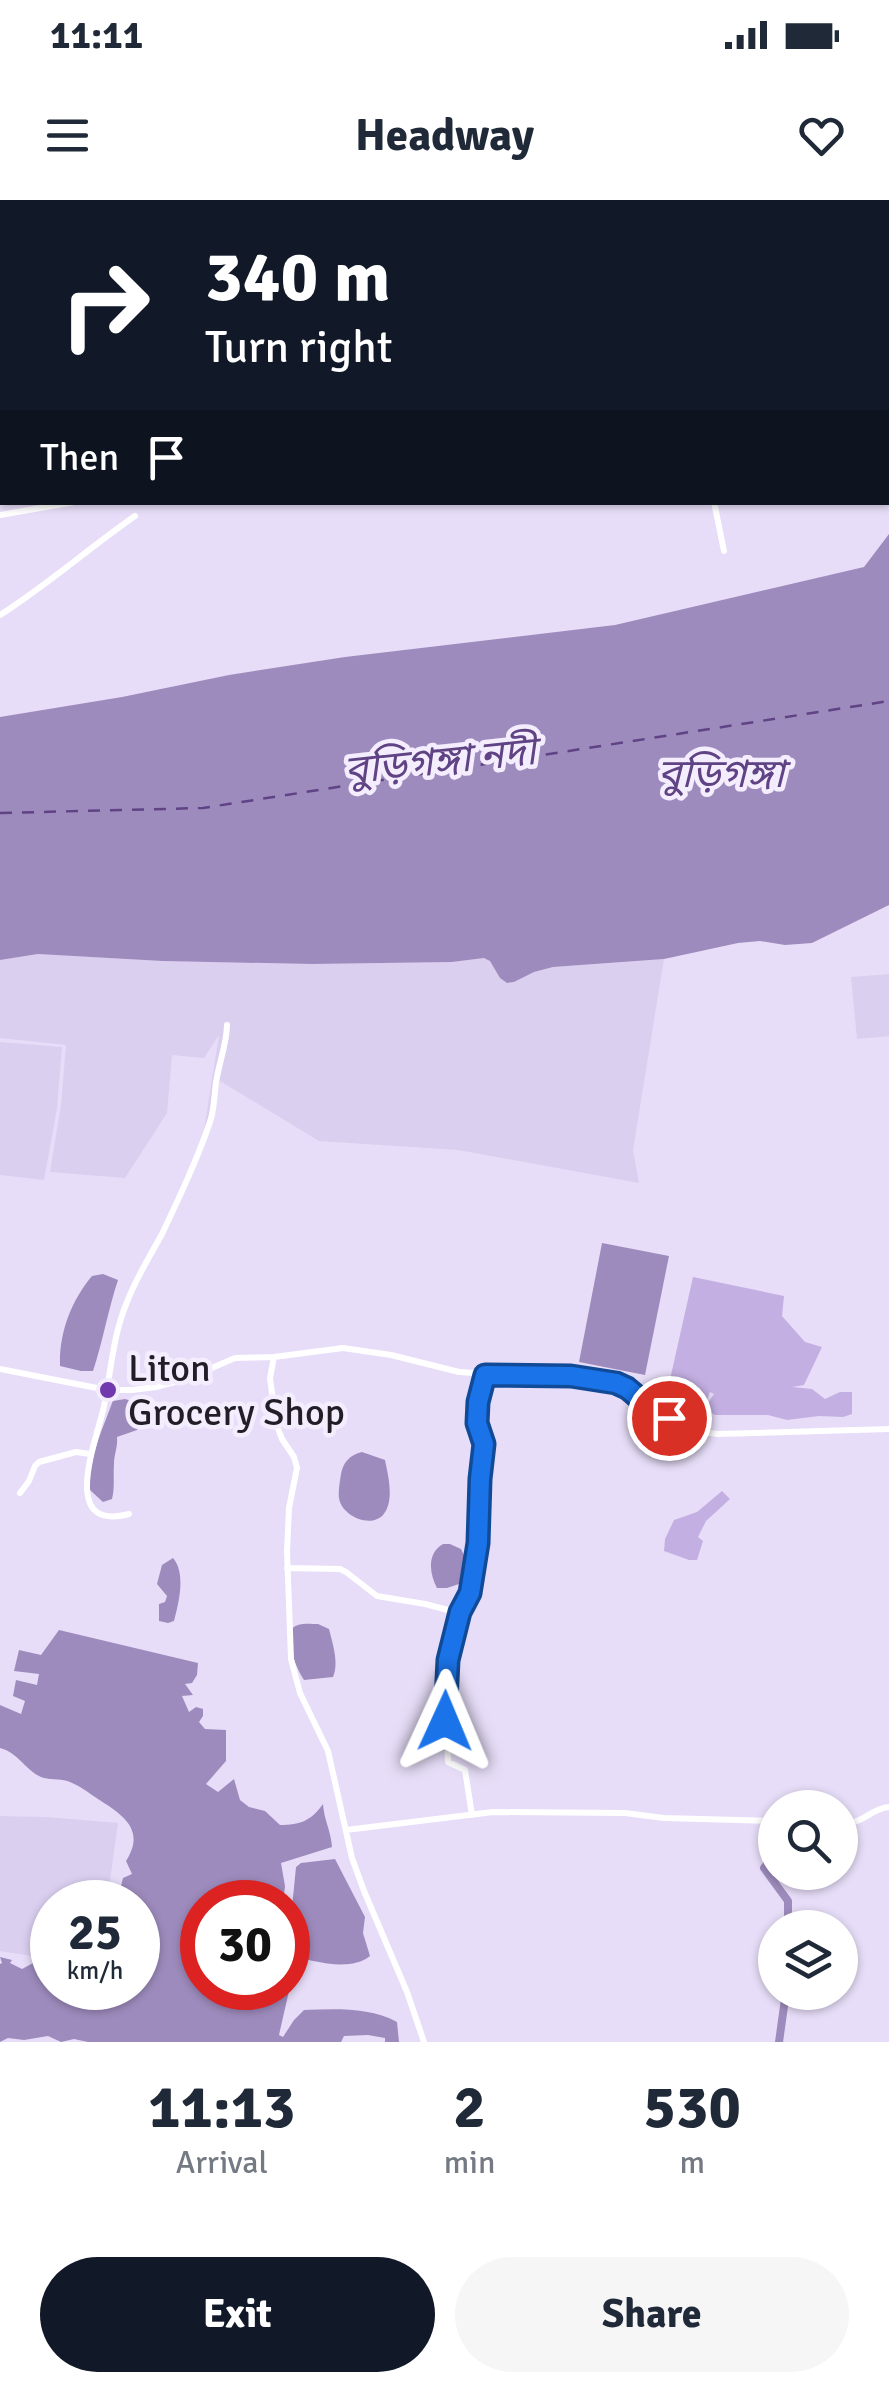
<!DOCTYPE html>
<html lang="en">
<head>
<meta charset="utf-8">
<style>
	body { margin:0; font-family:Signika,"Noto Sans Bengali",sans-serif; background:#f6f6f7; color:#1f2937; height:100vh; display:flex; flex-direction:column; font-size:38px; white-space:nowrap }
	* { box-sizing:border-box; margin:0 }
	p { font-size:32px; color:#747a83 }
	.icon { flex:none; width:55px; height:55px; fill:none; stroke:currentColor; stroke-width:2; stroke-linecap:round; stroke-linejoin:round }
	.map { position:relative; height:1842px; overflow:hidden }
	.drawer { display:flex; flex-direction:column; background:#fff; flex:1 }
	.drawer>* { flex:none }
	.guide { position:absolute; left:0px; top:0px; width:890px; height:305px; box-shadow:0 2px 8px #0004; background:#111827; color:#fff; overflow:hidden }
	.tools { position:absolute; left:758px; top:1590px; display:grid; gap:20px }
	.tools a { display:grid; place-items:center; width:100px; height:100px; border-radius:50%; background:#fff; box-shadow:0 2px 8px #0004; font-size:50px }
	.speed { position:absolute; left:30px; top:1680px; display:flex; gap:20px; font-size:50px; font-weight:700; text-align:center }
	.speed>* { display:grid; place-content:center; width:130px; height:130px; border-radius:50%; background:#fff; box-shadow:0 2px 8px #0004; line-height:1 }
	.speed small { font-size:25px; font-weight:400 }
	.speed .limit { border:15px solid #d22; background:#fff; color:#111 }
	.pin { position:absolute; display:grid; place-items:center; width:85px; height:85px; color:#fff; margin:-42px; border:5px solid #fff; border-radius:50%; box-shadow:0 2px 10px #0007 }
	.me { position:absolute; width:110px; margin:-55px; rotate:1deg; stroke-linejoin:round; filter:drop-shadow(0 0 8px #0008) }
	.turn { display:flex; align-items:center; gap:35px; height:210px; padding:0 40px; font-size:45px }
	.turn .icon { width:130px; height:130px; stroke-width:2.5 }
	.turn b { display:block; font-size:70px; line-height:85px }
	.then { display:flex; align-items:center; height:95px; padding:0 40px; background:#0003; gap:20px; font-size:38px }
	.eta { display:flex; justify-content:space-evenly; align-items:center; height:170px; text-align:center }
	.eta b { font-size:60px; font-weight:700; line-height:70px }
	.button { display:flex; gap:20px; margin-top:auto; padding:20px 40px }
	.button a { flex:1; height:115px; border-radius:60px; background:#111827; color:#fff; font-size:40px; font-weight:700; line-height:115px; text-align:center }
	.button a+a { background:#f6f6f7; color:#1f2937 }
	.status { display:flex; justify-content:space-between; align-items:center; height:70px; padding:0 50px; background:#fff; direction:ltr }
	.status svg { height:28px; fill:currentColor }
	header { display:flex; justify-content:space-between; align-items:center; height:130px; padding:0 40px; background:#fff; font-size:45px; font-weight:700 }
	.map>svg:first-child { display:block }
	.built { fill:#dbcff0 }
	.green { fill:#c3afe2 }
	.water { fill:#9e8bbd }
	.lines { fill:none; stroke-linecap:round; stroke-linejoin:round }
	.canal { stroke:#9e8bbd; stroke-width:8 }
	.ferry { stroke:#5f4384; stroke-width:2.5; stroke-dasharray:12 10; stroke-linecap:butt }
	.street { stroke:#fff; stroke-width:6 }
	.route-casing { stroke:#114b97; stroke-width:25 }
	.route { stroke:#1a73e8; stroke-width:18 }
	.poi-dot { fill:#7239af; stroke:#f3edfd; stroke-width:4 }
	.labels { text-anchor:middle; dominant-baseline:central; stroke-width:9; stroke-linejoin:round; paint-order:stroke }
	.poi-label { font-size:38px; fill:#221e28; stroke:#f3edfd; text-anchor:start }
	.water-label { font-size:40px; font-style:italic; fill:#5f4384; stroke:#f3edfd }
</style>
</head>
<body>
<div class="status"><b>11:11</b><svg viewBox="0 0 49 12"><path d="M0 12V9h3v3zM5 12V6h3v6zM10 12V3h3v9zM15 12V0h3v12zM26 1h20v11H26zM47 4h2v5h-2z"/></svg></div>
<header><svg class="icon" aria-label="menu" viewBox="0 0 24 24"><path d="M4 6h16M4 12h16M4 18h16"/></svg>Headway<svg class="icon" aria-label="heart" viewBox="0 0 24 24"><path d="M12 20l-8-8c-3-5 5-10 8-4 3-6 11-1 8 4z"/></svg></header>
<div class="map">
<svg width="889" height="1842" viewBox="0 0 889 1842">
	<rect width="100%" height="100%" fill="#e7ddf8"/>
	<!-- built -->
	<path class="built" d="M38,754L162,761L312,764L452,762L484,758L490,760L500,778L508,783L514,782L534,772L553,767L664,759L633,950L639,983L458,950L319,941L220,881L204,930L219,835L204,858L172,855L167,913L125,978L50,972L61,905L66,845L0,838V760Z
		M889,774V836L857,839L851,777Z
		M0,842L62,847L57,909L44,980L0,975Z
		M0,1616L46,1617L118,1623L107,1702H52V1759L0,1751Z"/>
	<!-- green -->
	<path class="green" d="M693,1077L784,1096L782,1116L805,1142L822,1147L804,1185L792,1187L812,1189L825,1199L840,1192H852V1214L843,1217L819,1216L787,1220L768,1215H715L708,1211V1203L714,1194L710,1192L702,1212C692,1216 679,1211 672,1202L676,1186L669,1184Z
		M722,1291L730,1299L706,1321L698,1337L703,1341L697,1360H689L664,1351L665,1339L674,1320L697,1312Z"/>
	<!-- water -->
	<path class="water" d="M889,334V705L812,743L785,745L760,741L738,743L664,759L553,767L534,772L514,782L507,783L500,778L490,761L484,758L452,762L312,764L162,761L38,754L0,760V517L122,497L229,475L345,457L615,425L864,367Z
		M602,1043L669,1056L645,1175L579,1162Z
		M103,1074L118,1080C108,1110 103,1141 93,1171H81L60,1166C59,1133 71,1101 92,1076Z
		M125,1199C139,1202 142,1218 137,1230L117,1237C118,1247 114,1254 114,1264C113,1276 115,1287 112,1299L103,1302L90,1290C88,1259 102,1231 112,1203L113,1201Z
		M362,1252L385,1260C388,1275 395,1301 383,1315C370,1329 341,1315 339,1298C338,1291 340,1281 341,1274C343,1262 350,1255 362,1252Z
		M443,1344H450L461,1349L466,1359L459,1384L447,1388H437C429,1373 427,1353 443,1344Z
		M173,1358C186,1373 179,1402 174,1421L168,1423L159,1421V1404L165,1402L167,1396L157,1384L162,1365Z
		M318,1424L329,1429C333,1445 339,1463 333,1477L304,1480C297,1469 284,1441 292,1429C297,1422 310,1424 318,1424Z
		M59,1430L198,1463L197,1475L192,1483L185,1484L193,1495L182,1496L189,1512L196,1507L203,1509V1516L199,1522L205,1529L226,1530V1561L206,1584L218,1592L234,1579L240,1600L249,1607L265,1611L280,1625C300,1625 311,1621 323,1604C324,1620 331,1631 332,1647L281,1663L285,1686L283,1702H202V1788L288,1786L289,1791L279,1835L283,1837L294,1820L304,1810C336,1809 369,1807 397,1822L399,1842H385V1838L368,1835L344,1836L341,1842H88L74,1839L61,1842L48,1836L24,1840L8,1838L0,1842V1764L2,1763L0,1757L12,1760L10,1763L22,1769L33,1763L52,1766V1788H138V1702H117L123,1678L132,1674L126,1661C146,1630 123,1615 98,1599C89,1593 80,1586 70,1582C61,1578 48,1581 39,1576C24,1568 17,1552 0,1548V1505L21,1514L25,1501L13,1496L16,1480L37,1485L39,1474L14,1471L19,1450L41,1455Z
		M335,1659L365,1717L363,1733L370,1756C349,1773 311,1760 288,1755V1718L291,1717L296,1667L301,1663Z"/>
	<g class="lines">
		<!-- canal -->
		<path class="canal" d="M775,1654L764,1668L788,1701V1728
			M779,1842L786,1792"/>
		<!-- ferry -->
		<path class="ferry" d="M0,613L203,608L889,501"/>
		<!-- street -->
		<path class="street" d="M434,0L436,2
			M547,0L548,2
			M105,2L107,0
			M613,2L617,0
			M0,55L2,54
			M0,131L2,134
			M888,137L889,136
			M0,199L2,200
			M714,302L724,351
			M0,315L75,302
			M0,415C47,385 89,348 135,316
			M274,1157L270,1178L276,1223L282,1239L294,1257L297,1268L289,1308L287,1351L291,1459L300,1493L328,1551L352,1658L364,1691L407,1792L424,1842
			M0,1169L107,1190H132L156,1187L186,1179L235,1158L274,1157L343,1148L391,1155L459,1172L552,1178L571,1176L616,1183L627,1187L662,1215L692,1226L703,1232L717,1234L889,1229
			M20,1293L29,1281L35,1266L39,1262L76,1252L90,1254
			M129,1314C57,1333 98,1237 104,1206C111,1171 113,1135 127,1102C136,1078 150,1056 162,1034C179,998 197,960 210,922C215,908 214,891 217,877C220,860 227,842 227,825
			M287,1368L340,1369L346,1372L377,1396L425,1404L460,1413L470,1393L478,1343L480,1279L484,1244L477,1223L478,1213L485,1175
			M460,1413L448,1459L445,1484L448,1562L465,1570L472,1615
			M840,1624C867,1623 869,1609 889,1607
			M346,1630L493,1612L625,1613L664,1618L775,1621"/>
	</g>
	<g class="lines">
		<defs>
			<path id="route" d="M445,1521L448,1460L460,1412L470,1393L478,1343L480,1279L484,1244L477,1223L478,1202L485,1175L571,1176L616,1183L627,1188L652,1209L669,1218"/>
		</defs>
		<!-- route casing -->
		<use href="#route" class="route-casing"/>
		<!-- route -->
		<use href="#route" class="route"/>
	</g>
	<!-- markers -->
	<circle class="poi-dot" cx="108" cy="1190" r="10"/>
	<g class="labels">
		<!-- poi labels -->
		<g class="poi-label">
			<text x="128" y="1168">Liton<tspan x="128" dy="44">Grocery Shop</tspan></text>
		</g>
		<!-- water labels -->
		<g class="water-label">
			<text transform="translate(440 561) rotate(-6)">বুড়িগঙ্গা নদী</text>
			<text x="721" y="574">বুড়িগঙ্গা</text>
		</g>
	</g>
</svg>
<div class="tools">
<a><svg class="icon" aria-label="search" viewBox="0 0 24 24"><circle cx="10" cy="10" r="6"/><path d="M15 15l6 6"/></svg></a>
<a><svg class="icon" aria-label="layers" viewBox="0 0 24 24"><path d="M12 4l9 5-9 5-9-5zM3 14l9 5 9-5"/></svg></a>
</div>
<div class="speed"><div>25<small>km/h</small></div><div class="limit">30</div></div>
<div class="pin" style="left:669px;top:1218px;background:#d93025"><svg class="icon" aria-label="arrive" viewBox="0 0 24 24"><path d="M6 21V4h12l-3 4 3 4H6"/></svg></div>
<svg class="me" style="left:445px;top:1521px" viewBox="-20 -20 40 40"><path d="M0-17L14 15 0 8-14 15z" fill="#1a73e8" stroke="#fff" stroke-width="4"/></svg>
<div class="guide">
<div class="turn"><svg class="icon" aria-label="right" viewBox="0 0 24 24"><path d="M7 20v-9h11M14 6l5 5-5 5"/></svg><div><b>340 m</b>Turn right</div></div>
<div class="then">Then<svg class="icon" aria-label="arrive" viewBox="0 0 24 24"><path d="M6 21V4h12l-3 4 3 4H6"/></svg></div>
</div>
</div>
<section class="drawer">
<div class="eta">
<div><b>11:13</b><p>Arrival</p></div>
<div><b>2</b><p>min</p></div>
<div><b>530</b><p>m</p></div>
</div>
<div class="button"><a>Exit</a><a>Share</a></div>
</section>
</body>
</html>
